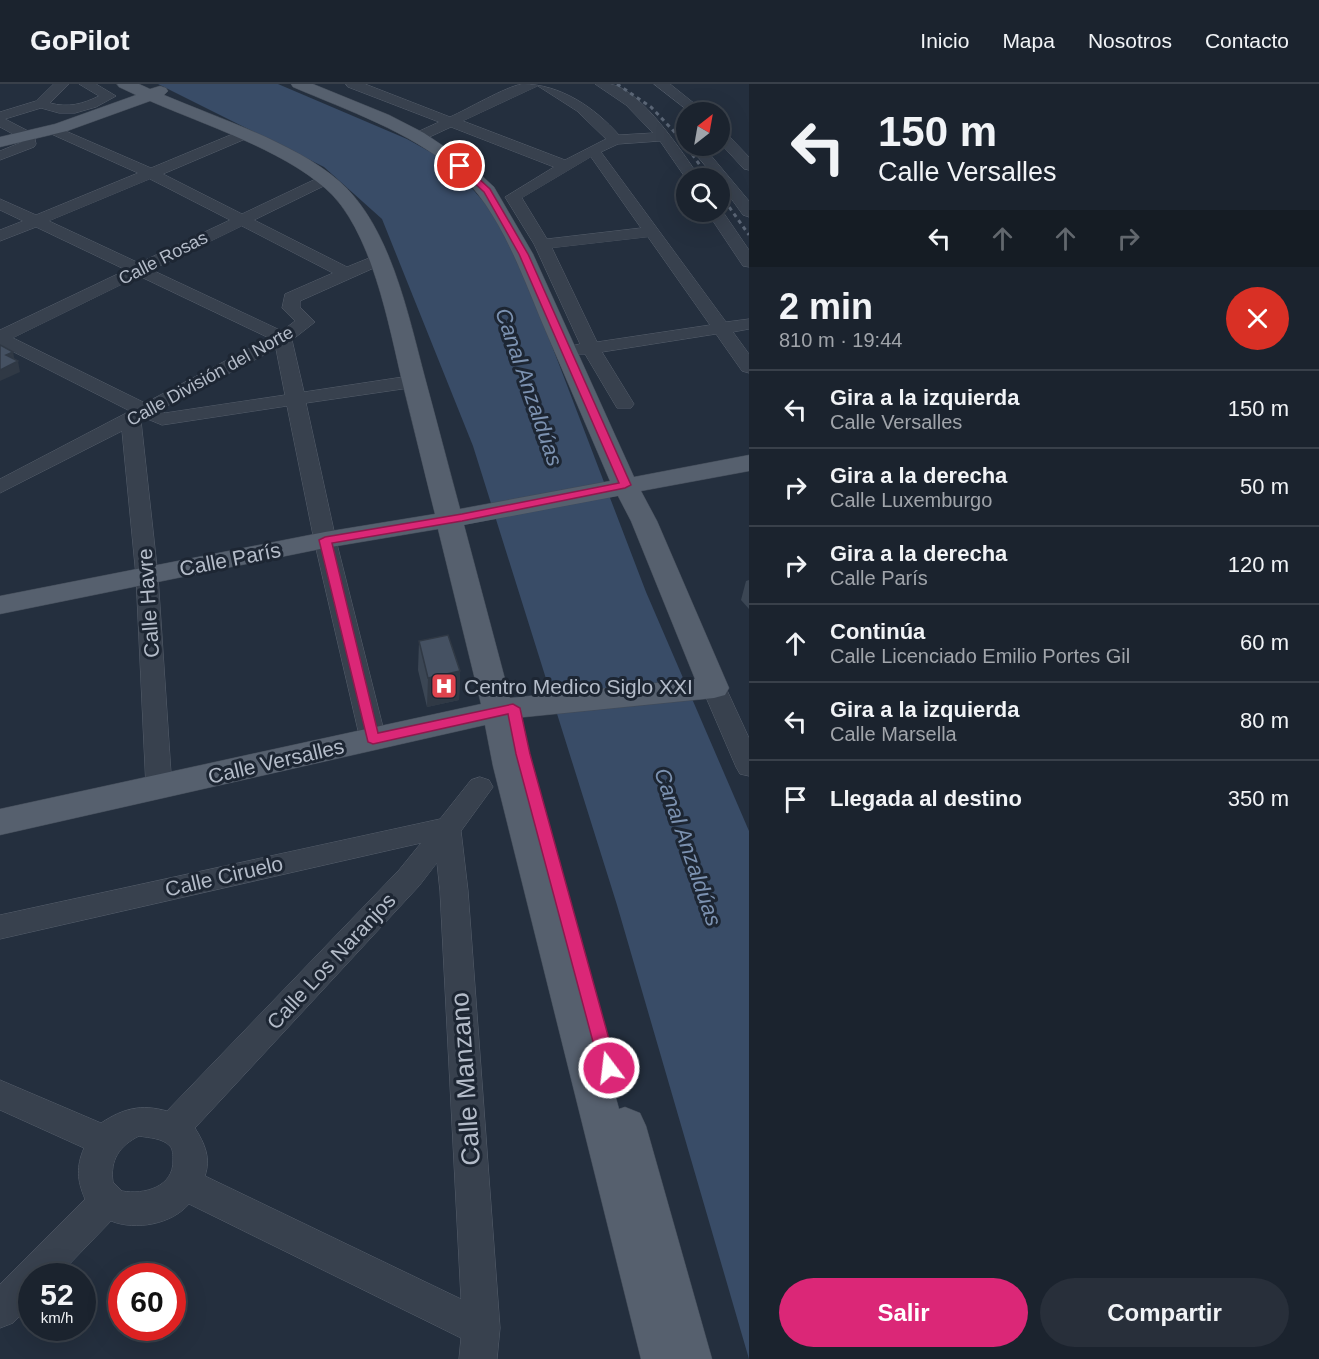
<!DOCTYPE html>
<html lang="es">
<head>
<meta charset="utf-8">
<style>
	body { margin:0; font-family:Arial,sans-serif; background:#282f3a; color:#f1f3f6; height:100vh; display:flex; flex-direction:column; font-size:22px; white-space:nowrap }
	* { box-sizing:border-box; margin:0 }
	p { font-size:20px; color:#a0a4aa }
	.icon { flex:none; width:33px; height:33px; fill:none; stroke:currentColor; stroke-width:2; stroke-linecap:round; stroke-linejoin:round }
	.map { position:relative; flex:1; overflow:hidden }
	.drawer { display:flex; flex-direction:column; background:#1b232e; width:570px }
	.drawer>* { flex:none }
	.hud { background:#1b232e; color:#f1f3f6; overflow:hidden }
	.needle { width:39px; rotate:31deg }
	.tools { position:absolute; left:676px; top:18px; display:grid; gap:12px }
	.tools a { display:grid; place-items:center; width:54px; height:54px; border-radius:50%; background:#1b232e; box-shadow:0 6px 24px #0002,0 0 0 2px #39404a; font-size:30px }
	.speed { position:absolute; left:18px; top:1179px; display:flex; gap:12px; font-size:30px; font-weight:700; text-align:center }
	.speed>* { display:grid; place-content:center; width:78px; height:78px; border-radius:50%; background:#1b232e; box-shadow:0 6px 24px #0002,0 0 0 2px #39404a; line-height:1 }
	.speed small { font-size:15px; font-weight:400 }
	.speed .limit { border:9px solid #d22; background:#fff; color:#111 }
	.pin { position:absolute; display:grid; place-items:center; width:51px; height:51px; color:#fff; margin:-26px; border:3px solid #fff; border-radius:50%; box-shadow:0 2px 6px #0007 }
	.me { position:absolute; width:66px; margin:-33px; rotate:345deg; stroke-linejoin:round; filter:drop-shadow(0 0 4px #0008) }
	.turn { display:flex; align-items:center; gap:21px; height:126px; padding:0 30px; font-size:27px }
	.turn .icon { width:78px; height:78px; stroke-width:2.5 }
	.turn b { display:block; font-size:42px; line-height:51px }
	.lanes { display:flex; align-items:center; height:57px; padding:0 30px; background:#0003; justify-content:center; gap:30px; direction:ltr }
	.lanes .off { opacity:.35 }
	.round { display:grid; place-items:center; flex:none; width:63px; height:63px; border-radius:32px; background:#282f3a }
	.headline { display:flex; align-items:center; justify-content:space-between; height:102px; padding:0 30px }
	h1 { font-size:36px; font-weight:700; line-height:45px }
	.action { display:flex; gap:12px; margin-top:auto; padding:12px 30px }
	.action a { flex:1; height:69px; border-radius:36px; background:#db2777; color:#fff; font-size:24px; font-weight:700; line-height:69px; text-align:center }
	.action a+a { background:#282f3a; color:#f1f3f6 }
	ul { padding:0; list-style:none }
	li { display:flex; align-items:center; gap:18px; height:78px; padding:0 30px; border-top:2px solid #39404a }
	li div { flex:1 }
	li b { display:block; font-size:22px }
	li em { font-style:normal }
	header { display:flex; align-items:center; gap:36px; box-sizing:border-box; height:84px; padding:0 30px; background:#1b232e; border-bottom:2px solid #39404a }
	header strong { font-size:28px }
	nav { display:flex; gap:33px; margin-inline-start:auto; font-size:21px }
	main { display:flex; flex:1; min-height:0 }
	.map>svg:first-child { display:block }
	.water { fill:#394c67 }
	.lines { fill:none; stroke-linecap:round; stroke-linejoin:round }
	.minor-casing { stroke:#565f6c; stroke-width:1 }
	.major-casing { stroke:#414a57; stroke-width:1 }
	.minor { fill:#38414e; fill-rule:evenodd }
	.major { fill:#56606e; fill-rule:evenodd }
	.rail { stroke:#5a6575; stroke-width:3; stroke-dasharray:4 4; stroke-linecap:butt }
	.wall { fill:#3b4654 }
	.shaded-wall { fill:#303945 }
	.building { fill:#455162; stroke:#303945; stroke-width:1.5 }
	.route { fill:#db2777; stroke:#8e194d; stroke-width:1.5 }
	.labels { text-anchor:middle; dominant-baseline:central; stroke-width:6; stroke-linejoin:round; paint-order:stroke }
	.far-street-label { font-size:18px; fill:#b4bcc9; stroke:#1d2633 }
	.street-label { font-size:21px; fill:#b4bcc9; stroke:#1d2633 }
	.poi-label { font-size:21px; fill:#b4bcc9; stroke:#1d2633; text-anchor:start }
	.water-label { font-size:22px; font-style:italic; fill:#7c92b1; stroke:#1d2633 }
	.near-street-label { font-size:26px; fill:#b4bcc9; stroke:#1d2633 }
</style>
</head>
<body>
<header>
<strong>GoPilot</strong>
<nav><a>Inicio</a><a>Mapa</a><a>Nosotros</a><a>Contacto</a></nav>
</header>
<main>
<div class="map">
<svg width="749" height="1275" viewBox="0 0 749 1275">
	<rect width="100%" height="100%" fill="#242f3e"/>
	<!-- water -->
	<path class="water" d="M158,0H278L407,55L450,79L495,131L518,173L646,508L749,747V1275L617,821L473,362L382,135L324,83Z"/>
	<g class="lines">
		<defs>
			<path id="minor" d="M54,0H69L50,19C68,24 83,20 99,12L79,0H96L116,12L96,23L75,29H59L41,24L5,35L34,50L36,60L34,63L0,76V67L22,58V55L0,43V28L36,17Z
				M346,0H365L450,33C468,25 505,3 522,0C561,0 595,24 619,51L653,49L626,21L595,0C600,0 605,0 610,0C641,5 683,69 700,94L687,96L660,57L618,60L601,68L726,238L749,235V245L733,248L749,270V289L742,287L716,250L602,268L634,320L631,324H617L585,270H571L568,266L571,262L580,260L534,160L505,113L554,83L451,43L423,56H413L411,53L413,50L439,38L348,3ZM538,2L577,27L606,55L565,76L463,37ZM591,73L641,144L547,155L522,114ZM648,153L710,241L597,258L552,164Z
				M654,0H670L705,28H690Z
				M54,42L151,84L240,47H250L252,50L250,53L163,90L242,130L322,92H332L334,95L332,98L254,136L347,183L379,170L387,175L385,179L300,217V223L315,238L292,256L304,308L416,291L423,293L425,297L423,301L416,303L306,319L336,456L386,655L382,661L373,664L364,661L360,655L314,456L287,322L162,341L145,334L141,337L158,492L172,704L168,711L159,714L150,711L146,704L136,492L122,347L0,409V395L130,327L0,261V246L126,186L36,143L0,157V146L23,137L0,126V115L36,131L138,89L49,49L47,46L49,43ZM150,95L230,136L139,179L49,137ZM242,142L333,189L285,210L282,224L295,237L282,247L152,186ZM139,192L269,254L145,319L13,254ZM276,265L285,311L165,329L160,326Z
				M720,47L725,48L749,73V86L744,85L720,59Z
				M689,62H703L749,117V133L743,131L720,99V94H716Z
				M721,125L749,166V183L743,182L707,128H720Z
				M714,596L723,598L726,604L749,654V692L740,690L736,683L702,604L705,598Z
				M480,693L489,696L493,703L461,747L468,807L500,1244L497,1275H459L461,1254L189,1120C172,1140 136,1147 111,1137L58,1192H32V1220L13,1239L0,1244V1200L85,1115C77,1096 76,1083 84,1064L0,1026V996L101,1039C124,1024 141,1020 167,1027L399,786L421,759L0,855V831L440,735L471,696ZM437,779L440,807L461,1215L205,1092C211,1074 205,1060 195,1044L419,802ZM139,1052C150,1054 162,1054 170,1062C173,1066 173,1071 173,1076C174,1103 144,1111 122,1107L113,1098C110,1076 119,1062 139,1052Z"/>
			<path id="major" d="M117,0H139L150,5L160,2L166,4L168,7L164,11C218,34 295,59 339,97C390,141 408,230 425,294C437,338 448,381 460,425L610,397C588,346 566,294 544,243C522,191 499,123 455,86C408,47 349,27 293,3L291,0H313L389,31L424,49L467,78L494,103L533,170L634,393L749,371V387L641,407L657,437L729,604L725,611L714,614L515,634L525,682L619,1025L625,1023L640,1029L646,1042L712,1275H641L493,682L485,641L0,751V725L481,620L438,445L325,464L0,530V512L325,448L435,430C424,387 414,344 403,301C389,243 372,144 325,104C280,65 205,41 150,17L67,47L0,63V53L55,40L136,11L119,3ZM618,412L631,437L695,595L510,614L464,441Z"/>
		</defs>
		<!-- minor casing -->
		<use href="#minor" class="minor-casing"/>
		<!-- major casing -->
		<use href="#major" class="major-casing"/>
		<!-- minor -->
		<use href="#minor" class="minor"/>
		<!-- major -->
		<use href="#major" class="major"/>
		<!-- rail -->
		<path class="rail" d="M617,0L651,23L682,56L709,94
			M720,110L749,151"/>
	</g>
	<!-- wall -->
	<path class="wall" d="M749,496V525L741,516L746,497Z
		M419,557L460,587L459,616L427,623L418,586Z"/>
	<!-- shaded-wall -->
	<path class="shaded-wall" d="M13,268L15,278L6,271Z
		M18,277L20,288L0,297V286Z
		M460,587L459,616L427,623L428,594Z"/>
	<!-- building -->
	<path class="building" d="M0,261L13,268L6,271L18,277L0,286Z
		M448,551L460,587L428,594L419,557Z"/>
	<!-- route -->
	<path class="route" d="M458,80H463L490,105L528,170L631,401L625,404L462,437L332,459L378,649L513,620L520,624L530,670L617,984L615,989L609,991L603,989L600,984L516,670L508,630L373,660L368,658L319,456L325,453L462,430L619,399L519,170L484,108L458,84Z"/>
	<!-- icons -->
	<defs>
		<symbol id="hospital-square" viewBox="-11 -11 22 22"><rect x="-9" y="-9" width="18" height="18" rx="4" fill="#e0444e" stroke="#1d2633"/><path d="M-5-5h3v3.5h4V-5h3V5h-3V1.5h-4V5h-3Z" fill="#fff"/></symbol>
	</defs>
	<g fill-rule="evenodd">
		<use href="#hospital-square" x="429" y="587" width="30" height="30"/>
	</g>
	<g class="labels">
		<!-- far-street labels -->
		<g class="far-street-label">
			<text transform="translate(163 174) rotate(-27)">Calle Rosas</text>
			<text transform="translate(210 292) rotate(-29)">Calle División del Norte</text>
		</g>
		<!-- street labels -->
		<g class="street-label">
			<text transform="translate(230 475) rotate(-11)">Calle París</text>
			<text transform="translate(148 519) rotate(-94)">Calle Havre</text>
			<text transform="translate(276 677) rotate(-13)">Calle Versalles</text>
			<text transform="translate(224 792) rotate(-13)">Calle Ciruelo</text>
			<text transform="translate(331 877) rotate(-47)">Calle Los Naranjos</text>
		</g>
		<!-- poi labels -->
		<g class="poi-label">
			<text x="464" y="602">Centro Medico Siglo XXI</text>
		</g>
		<!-- water labels -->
		<g class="water-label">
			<text transform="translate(529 303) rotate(71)">Canal Anzaldúas</text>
			<text transform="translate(688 763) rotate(71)">Canal Anzaldúas</text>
		</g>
		<!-- near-street labels -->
		<g class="near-street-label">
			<text transform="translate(465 995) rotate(-94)">Calle Manzano</text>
		</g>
	</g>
</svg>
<div class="tools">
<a><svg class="needle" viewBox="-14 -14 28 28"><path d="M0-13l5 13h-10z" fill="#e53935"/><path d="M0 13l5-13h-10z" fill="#a0a4aa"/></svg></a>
<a><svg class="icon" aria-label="search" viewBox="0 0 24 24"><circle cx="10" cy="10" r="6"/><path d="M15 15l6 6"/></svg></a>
</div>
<div class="speed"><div>52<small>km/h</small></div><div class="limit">60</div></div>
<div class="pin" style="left:460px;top:82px;background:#d93025"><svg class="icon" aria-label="arrive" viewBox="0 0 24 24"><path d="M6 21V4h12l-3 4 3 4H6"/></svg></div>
<svg class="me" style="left:609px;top:984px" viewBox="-20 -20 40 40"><circle r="17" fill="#db2777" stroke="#fff" stroke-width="3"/><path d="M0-11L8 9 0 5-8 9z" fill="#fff"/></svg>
</div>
<section class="drawer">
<div class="hud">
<div class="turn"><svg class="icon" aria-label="left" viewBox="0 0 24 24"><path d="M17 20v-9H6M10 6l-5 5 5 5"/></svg><div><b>150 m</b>Calle Versalles</div></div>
<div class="lanes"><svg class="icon" aria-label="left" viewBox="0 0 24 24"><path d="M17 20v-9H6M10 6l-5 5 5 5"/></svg><svg class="icon off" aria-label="ahead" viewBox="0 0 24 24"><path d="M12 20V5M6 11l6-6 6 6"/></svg><svg class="icon off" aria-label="ahead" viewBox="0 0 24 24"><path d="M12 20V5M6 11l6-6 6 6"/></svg><svg class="icon off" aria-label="right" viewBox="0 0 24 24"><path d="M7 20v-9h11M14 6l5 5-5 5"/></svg></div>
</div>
<div class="headline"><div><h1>2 min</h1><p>810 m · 19:44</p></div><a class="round" style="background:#d93025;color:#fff"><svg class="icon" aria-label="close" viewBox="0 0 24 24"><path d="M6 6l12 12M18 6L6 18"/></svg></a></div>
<ul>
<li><svg class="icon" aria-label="left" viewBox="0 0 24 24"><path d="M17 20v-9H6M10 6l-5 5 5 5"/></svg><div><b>Gira a la izquierda</b><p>Calle Versalles</p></div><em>150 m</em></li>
<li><svg class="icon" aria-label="right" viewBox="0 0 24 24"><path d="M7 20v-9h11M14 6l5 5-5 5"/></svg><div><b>Gira a la derecha</b><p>Calle Luxemburgo</p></div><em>50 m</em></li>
<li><svg class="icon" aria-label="right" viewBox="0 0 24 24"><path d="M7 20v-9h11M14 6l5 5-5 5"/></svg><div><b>Gira a la derecha</b><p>Calle París</p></div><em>120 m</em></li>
<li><svg class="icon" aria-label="ahead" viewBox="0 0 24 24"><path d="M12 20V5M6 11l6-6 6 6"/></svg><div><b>Continúa</b><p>Calle Licenciado Emilio Portes Gil</p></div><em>60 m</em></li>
<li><svg class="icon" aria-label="left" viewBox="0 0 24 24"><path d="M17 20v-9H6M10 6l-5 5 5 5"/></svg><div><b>Gira a la izquierda</b><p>Calle Marsella</p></div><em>80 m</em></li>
<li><svg class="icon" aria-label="arrive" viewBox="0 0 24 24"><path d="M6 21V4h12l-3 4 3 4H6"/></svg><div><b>Llegada al destino</b></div><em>350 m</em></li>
</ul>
<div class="action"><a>Salir</a><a>Compartir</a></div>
</section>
</main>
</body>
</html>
